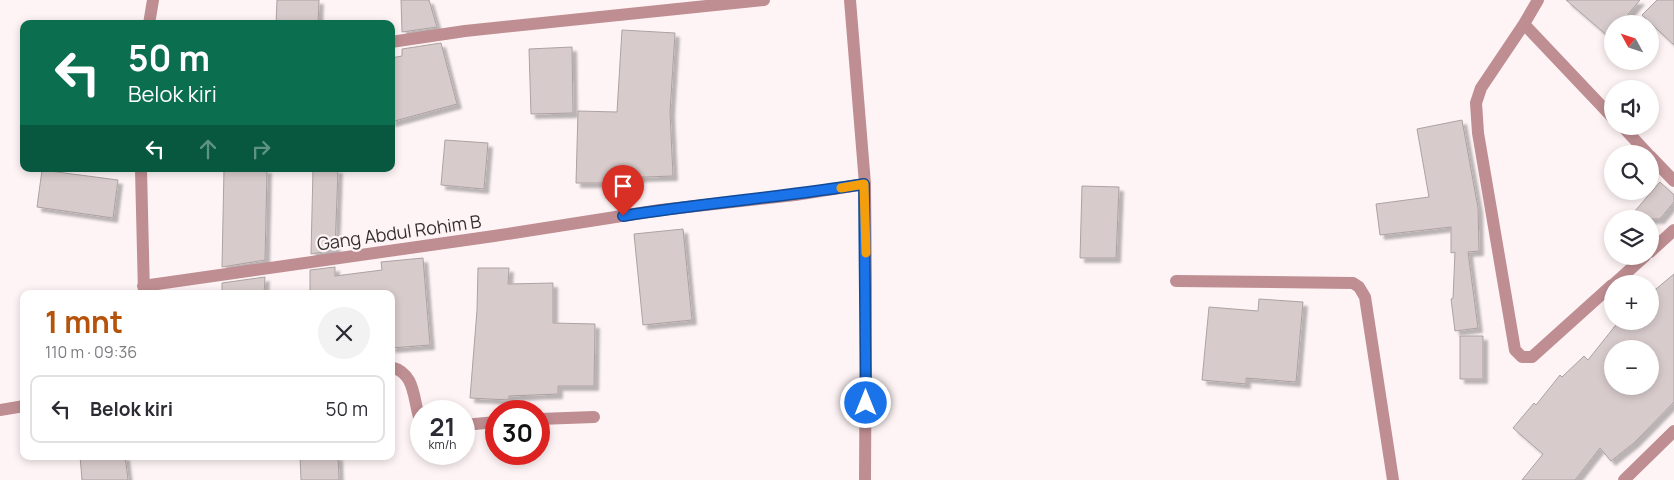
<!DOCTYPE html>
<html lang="id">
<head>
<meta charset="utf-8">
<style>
	body { margin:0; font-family:Manrope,sans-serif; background:#f2f2f3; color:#2b2b33; height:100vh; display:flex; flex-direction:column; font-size:19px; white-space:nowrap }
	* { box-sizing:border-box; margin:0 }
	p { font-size:16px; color:#7c7c81 }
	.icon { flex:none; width:28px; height:28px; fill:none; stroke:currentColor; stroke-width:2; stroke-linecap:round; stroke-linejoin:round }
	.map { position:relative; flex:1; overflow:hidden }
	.side { position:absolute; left:20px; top:290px; width:375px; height:170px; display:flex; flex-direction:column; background:#fff; border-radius:10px; box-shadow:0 2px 8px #0003 }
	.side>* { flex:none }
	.top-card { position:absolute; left:20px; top:20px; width:375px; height:152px; border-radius:10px; box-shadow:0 2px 8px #0003; background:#0b6e4f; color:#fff; overflow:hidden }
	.needle { width:32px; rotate:310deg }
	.fabs { position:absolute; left:1604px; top:15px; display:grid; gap:10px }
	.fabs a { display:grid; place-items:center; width:55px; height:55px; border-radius:50%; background:#fff; box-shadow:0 2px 8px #0003; font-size:25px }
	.speed { position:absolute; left:410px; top:400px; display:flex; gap:10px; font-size:25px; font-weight:700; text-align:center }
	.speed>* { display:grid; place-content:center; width:65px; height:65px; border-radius:50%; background:#fff; box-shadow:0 2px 8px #0003; line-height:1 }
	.speed small { font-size:12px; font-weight:400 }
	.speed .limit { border:8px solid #d22; background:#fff; color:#111 }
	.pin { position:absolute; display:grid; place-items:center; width:42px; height:42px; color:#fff; margin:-51px -21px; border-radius:50% 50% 50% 0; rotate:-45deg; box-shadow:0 0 5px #0007 }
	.pin .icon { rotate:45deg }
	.me { position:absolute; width:55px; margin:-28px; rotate:0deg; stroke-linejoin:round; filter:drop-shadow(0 0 4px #0008) }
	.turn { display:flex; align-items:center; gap:18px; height:105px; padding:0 25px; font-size:22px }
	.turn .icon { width:65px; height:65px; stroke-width:2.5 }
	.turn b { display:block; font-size:35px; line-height:42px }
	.lanes { display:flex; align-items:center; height:48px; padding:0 25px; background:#0003; justify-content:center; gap:25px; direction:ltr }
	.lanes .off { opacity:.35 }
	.round { display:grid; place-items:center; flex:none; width:52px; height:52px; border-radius:26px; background:#f2f2f3 }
	.head { display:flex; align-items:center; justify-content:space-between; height:85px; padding:0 25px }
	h1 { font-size:30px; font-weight:700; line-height:38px; color:#b45309 }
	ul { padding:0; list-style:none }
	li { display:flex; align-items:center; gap:15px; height:68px; margin:0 10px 8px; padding:0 15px; border:2px solid #e1e1e2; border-radius:10px }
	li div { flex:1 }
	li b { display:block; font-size:19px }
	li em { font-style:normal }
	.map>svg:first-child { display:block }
	.building { fill:#d8cbcc; stroke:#ada1a2; fill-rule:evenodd; filter:url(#shadow) }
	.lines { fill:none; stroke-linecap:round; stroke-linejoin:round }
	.minor { stroke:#bf8e92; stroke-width:12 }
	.route-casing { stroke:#114b97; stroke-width:12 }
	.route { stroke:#1a73e8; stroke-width:9 }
	.slow { stroke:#f59e0b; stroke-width:9 }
	.labels { text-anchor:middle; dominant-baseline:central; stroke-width:4.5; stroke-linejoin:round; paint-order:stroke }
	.street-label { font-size:18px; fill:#342f2f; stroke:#fef4f5 }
</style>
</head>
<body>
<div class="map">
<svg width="1674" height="480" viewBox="0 0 1674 480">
	<defs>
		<filter id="shadow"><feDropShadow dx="4.5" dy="4.5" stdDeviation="1" flood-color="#0004"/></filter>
	</defs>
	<rect width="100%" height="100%" fill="#fef4f5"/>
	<!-- building -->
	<path class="building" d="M277,0H319L318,24H276Z
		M401,0H429L437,27L402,32Z
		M1566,0H1640L1620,24H1612V33L1609,37Z
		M1657,0H1674V45L1642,15Z
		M622,30L675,33L670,112L673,176L617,178V183H576L578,111L617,112Z
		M441,43L457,104L391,122V58L402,56V49Z
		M572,47L573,113L531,114L529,49Z
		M1462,120L1478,208L1479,251L1468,252L1478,328L1455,331L1451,299L1453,298L1455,252L1451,253V227L1380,235L1376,204L1429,197L1417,129Z
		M445,140L488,143L484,189L441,185Z
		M224,169H267L265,260L222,267Z
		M313,169H338L335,250L311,254Z
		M42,170L118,180L113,218L37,207Z
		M1660,182L1674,195V202L1660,219H1628Z
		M1082,186L1119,187L1116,258H1080Z
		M683,229L692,320L643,325L634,234Z
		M423,258L430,345L391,348V294H310V270L335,267V276L382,270L381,262Z
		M478,268H509L508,284L553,283V323L595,324L594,386H558V394L509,396V400L470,398L477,310Z
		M1674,274V402L1635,442L1611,461L1600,448L1575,480H1522L1543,454L1513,428L1534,403L1536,405L1560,375L1562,377L1584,356L1588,360L1619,321H1650V294ZM1612,349H1650V386H1612Z
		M265,277L264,294H222V283Z
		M1259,299L1303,302L1296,382L1246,378V384L1202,380L1209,307L1258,311Z
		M1460,336H1483V379H1460Z
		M80,456H125L128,480H82Z
		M300,456H338L339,480H301Z"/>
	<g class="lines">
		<!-- minor -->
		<path class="minor" d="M850,0L865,184L866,287L865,480
			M1538,0L1524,24L1612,117
			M149,24L153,0
			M1524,24L1481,88L1476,103L1478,133L1515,350L1522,357H1532L1612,285
			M391,42L465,31L764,0
			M1622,126L1648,154
			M1650,156L1674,181
			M141,169L144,294
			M1650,252L1674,230
			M1176,281L1353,283L1359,287L1365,297L1393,480
			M1614,284L1645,256
			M143,286L494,236L660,210L795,195L865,184
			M391,367C415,373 413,397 419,417L421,419
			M0,410L24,406
			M539,419L594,417
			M464,425L496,422
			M1624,480L1674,431"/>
	</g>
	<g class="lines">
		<defs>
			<path id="route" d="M623,216C703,203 784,197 864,184L866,403"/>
		</defs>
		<!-- route casing -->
		<use href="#route" class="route-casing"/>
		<!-- route -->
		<use href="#route" class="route"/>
		<!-- slow -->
		<path class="slow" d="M841,188L864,184L866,253"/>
	</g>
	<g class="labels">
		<!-- street labels -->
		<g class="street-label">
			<text transform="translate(399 232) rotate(-8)">Gang Abdul Rohim B</text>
		</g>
	</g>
</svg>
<div class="fabs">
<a><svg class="needle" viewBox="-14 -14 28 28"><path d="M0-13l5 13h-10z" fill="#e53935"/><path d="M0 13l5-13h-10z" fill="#7c7c81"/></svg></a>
<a><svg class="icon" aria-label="sound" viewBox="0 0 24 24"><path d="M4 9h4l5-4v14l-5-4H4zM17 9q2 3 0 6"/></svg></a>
<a><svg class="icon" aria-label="search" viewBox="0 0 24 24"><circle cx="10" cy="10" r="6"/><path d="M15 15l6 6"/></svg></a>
<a><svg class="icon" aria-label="layers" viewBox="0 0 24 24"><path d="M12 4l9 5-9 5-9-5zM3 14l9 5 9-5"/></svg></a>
<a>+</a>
<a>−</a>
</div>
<div class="speed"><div>21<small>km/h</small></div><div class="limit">30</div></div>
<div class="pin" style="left:623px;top:216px;background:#d93025"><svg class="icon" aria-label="arrive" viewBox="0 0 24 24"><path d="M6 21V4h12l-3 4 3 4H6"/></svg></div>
<svg class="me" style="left:866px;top:403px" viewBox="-20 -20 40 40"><circle r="17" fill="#1a73e8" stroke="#fff" stroke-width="3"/><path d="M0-11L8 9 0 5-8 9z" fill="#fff"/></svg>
<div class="top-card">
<div class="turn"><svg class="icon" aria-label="left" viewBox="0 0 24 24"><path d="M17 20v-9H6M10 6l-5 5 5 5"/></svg><div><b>50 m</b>Belok kiri</div></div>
<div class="lanes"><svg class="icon" aria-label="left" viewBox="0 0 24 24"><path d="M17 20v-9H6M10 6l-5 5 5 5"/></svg><svg class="icon off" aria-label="ahead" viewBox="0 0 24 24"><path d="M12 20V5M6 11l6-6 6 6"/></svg><svg class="icon off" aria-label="right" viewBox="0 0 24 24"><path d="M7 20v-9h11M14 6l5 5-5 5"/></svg></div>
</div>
<section class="side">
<div class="head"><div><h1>1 mnt</h1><p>110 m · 09:36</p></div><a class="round"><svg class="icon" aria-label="close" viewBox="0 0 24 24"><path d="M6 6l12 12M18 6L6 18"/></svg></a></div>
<ul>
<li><svg class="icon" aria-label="left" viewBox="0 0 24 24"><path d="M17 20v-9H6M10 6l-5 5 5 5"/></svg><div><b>Belok kiri</b></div><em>50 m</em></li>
</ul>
</section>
</div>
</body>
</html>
